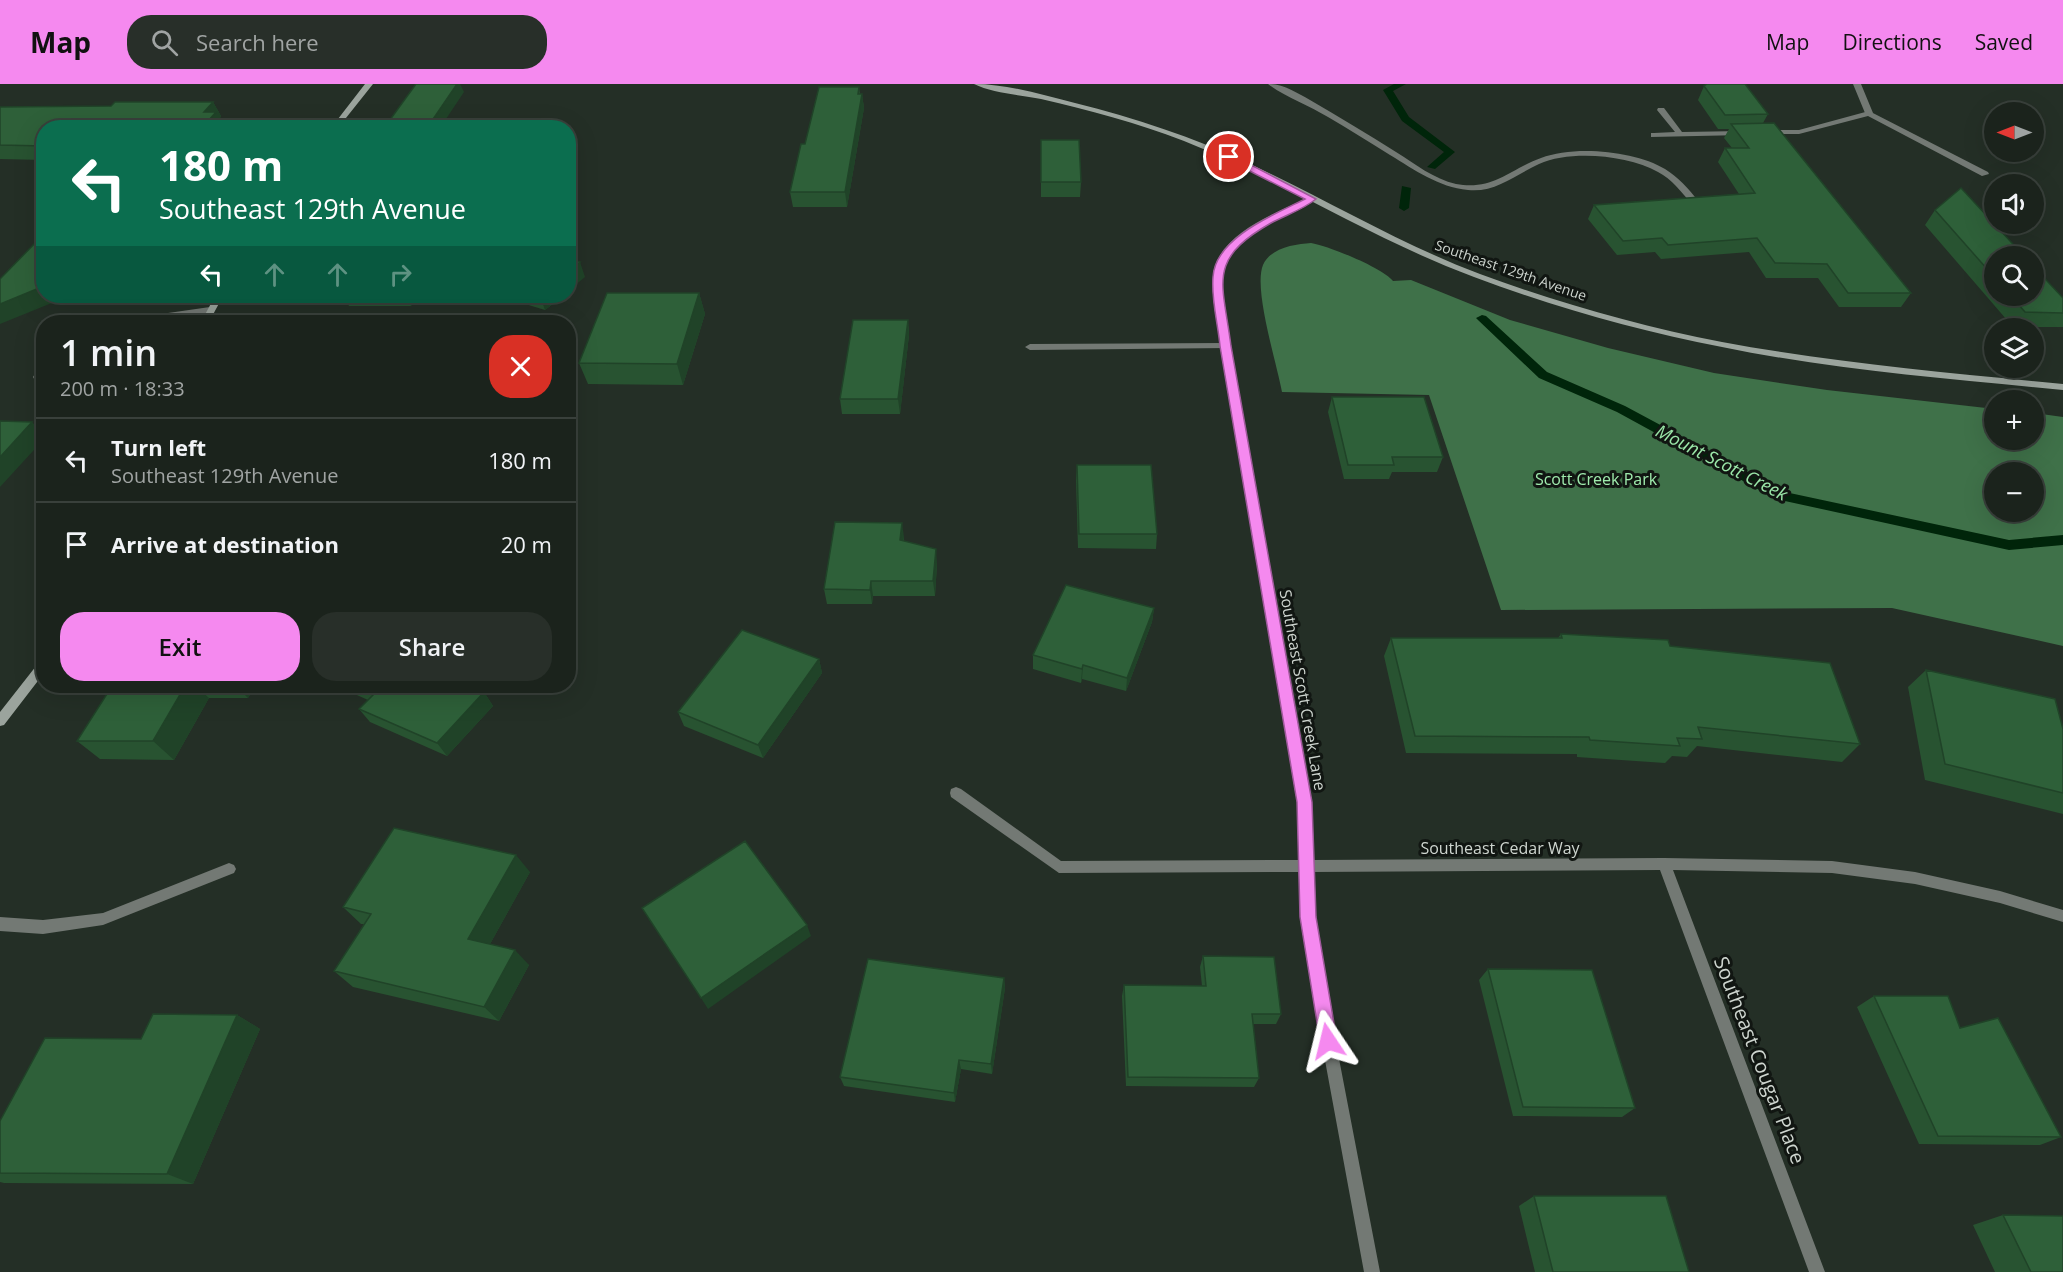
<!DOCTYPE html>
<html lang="en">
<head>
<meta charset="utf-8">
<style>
	body { margin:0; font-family:"Open Sans",sans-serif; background:#282f29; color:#f1f3f6; height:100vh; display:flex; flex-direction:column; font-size:22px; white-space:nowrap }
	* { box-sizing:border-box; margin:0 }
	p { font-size:20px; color:#a0a4a3 }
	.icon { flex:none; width:33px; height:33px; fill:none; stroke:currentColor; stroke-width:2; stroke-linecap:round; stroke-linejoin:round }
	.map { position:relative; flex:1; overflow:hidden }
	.side { position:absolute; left:36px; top:231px; width:540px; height:378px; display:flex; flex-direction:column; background:#1b231c; border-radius:24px; box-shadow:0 6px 24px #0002,0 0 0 2px #39403b }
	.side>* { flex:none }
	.top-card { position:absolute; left:36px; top:36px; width:540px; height:183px; border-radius:24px; box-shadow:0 6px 24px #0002,0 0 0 2px #39403b; background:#0b6e4f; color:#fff; overflow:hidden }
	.needle { width:39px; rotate:270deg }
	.tools { position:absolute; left:1984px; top:18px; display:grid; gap:12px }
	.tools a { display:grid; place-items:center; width:60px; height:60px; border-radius:50%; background:#1b231c; box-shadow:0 6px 24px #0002,0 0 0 2px #39403b; font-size:30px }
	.pin { position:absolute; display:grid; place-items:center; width:51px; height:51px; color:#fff; margin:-26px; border:3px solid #fff; border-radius:50%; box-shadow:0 2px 6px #0007 }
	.me { position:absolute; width:66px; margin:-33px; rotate:350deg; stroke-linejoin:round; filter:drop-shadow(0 0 4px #0008) }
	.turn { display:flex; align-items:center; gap:21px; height:126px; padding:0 24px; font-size:27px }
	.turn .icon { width:78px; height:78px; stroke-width:2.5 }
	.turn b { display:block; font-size:42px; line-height:51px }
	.lanes { display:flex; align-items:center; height:57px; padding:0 24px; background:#0003; justify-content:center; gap:30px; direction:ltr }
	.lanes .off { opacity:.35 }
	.round { display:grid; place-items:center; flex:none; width:63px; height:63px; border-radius:24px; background:#282f29 }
	.head { display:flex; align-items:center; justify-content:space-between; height:102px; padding:0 24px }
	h1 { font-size:36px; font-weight:600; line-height:45px }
	.action { display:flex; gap:12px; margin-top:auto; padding:12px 24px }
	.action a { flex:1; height:69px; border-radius:24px; background:#f589ef; color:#111; font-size:24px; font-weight:600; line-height:69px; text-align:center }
	.action a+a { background:#282f29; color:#f1f3f6 }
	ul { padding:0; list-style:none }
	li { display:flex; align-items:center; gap:18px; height:84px; padding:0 24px; border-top:2px solid #39403b }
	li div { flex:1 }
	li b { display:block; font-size:22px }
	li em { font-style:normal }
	header { display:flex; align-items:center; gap:36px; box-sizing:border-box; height:84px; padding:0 30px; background:#f589ef; color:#111 }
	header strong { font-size:28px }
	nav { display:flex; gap:33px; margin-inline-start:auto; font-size:21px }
	.search { width:420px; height:54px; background:#282f29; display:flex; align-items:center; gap:15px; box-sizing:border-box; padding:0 21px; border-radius:24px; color:#a0a4a3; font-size:22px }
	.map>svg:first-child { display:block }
	.forest { fill:#3f7149; fill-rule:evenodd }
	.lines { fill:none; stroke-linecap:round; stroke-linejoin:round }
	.stream { fill:#00250a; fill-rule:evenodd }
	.lane { fill:#737974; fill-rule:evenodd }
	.street { fill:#737974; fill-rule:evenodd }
	.secondary { fill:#9ba49d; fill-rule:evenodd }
	.wall { fill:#285331 }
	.shaded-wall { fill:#204328 }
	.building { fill:#2e6039; stroke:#204328; stroke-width:1.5 }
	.route { fill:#f589ef; stroke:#9f599b; stroke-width:1.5 }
	.labels { text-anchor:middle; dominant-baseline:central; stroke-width:6; stroke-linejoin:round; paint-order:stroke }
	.far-street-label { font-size:14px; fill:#ced5cf; stroke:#111612 }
	.park-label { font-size:16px; fill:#9febad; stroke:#111612 }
	.street-label { font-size:16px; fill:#ced5cf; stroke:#111612 }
	.water-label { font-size:18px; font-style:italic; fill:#9be7a9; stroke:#111612 }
	.near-street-label { font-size:20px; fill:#ced5cf; stroke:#111612 }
</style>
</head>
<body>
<header>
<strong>Map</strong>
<div class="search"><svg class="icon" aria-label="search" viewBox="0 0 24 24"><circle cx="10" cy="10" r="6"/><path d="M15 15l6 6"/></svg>Search here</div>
<nav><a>Map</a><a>Directions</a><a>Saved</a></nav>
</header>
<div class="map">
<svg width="2063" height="1188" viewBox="0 0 2063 1188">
	<rect width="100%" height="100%" fill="#242f26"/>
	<!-- forest -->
	<path class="forest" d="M1311,159C1329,162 1383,184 1393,197L1411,196L1510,236L1608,264L1714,289L1827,306L1995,325V356H2034V329L2063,333V562L1892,524L1501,526L1429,311L1282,308C1277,280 1253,205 1263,181C1270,164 1295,160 1311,159ZM2034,388V428H1995V388Z"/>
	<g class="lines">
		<!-- stream -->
		<path class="stream" d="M1394,0H1406L1393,7L1409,33L1455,68L1435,85L1427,83L1444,68L1402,37L1383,6Z
			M1402,102L1411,104L1409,124L1404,127L1399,124Z
			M1482,231L1486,232L1547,288L1625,322L1785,408L2009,456L2063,451V461L2009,466L1776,415L1617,328L1539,294L1478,236L1476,234Z"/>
		<!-- lane -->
		<path class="lane" d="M1268,0C1284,0 1297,9 1310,16C1339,33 1368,50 1396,68C1415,80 1434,95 1456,100C1493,107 1510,85 1541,74C1575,61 1635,67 1665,85C1678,93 1689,105 1698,117L1691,119C1681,108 1672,95 1658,88C1627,71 1571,66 1539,80C1515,91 1495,109 1468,106C1438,103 1415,86 1390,71C1369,58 1349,45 1328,33C1310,22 1285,13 1268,0Z
			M1658,24H1664L1682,48L1743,47L1747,49L1743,51L1651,53V49H1654L1675,48L1657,26Z
			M1869,27L1988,88L1989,90L1982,92L1868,32L1799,50H1766L1762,48L1766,46H1799Z
			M1225,259L1230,262L1228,264L1030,266L1025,263L1030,260Z"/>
		<!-- street -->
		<path class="street" d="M1853,0H1861L1873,29L1872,31L1865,29Z
			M1309,113L1316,115C1290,136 1232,145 1223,183C1221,194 1222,205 1222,216L1311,719L1313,776L1664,774L1832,777L1915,788L2000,807L2063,826V838L2000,819L1915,800L1832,789L1673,786L1825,1188H1809L1660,786L1313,788L1315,833L1331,933L1380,1188H1364L1317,933L1301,833L1300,788L1059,789L951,713L950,709L951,705L956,703L961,705L1061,777L1299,776L1297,719L1214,216C1213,204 1211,190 1216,179C1231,144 1277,129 1309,113Z
			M210,223L215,226L213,228L142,238H121L126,235Z
			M44,279V308L41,307L33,293L41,280Z
			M229,779L234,781L236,785L234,789L103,841L43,850L0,847V833L43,836L103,829Z"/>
		<!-- secondary -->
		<path class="secondary" d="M365,0H373L338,44H331Z
			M974,0C1008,0 1043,11 1075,19C1135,34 1193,53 1248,79C1326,115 1400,160 1480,190C1559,219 1640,242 1722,258C1835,279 1949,289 2063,300V306C1949,295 1834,286 1722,263C1638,247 1554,223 1474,193C1374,156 1283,97 1184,57C1138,39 1089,26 1041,15C1021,11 992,9 974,0Z
			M215,212H223L209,238H201Z
			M44,575V589L4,641L0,642V628L40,577Z"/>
	</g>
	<!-- wall -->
	<path class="wall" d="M1704,2L1768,30L1763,39L1911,209L1901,223H1839L1818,194H1766L1749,168L1661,175L1655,168L1617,171L1588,135L1594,121L1739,110L1718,78L1725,64H1732L1724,54L1729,45H1718L1698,16Z
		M859,3L860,10H862L864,24L847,123H793L790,108L805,60Z
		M213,18L221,32L220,33L225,42L223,44H44V76L0,75V23L111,22Z
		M1041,56L1081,98L1080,113H1041Z
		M1935,126L1995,172V212H2034L2063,214V243H2013L1925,141Z
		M699,209L705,230L683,301L588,300L579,279Z
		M344,212H417L411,222H349Z
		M499,212H563L545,226Z
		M908,236L909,251L900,330H842L840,315Z
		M1332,313L1443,373L1437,388H1392L1389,395H1344L1328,328Z
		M1077,381L1157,450L1156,465L1078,464L1076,396Z
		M904,453V457L937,480L935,512H873L872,520H827L824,505Z
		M1154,524L1152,538L1126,607L1082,595L1081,599L1033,585V571Z
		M1561,550L1670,562L1860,660L1842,678L1697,662L1687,673L1672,672L1665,679L1577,673V670L1406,669L1384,572L1391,554H1558Z
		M819,575L822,589L763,674L684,642L678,628Z
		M1926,586L2063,645V730L1925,696L1908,603Z
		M112,602H255L248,614H209L174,676L100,675L77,657Z
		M343,602H481L477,606L484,608L493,622L447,672L370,638L359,625L368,616L348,607Z
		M530,788L490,860L529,881L499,937L353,903L334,887L364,840H361L343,823Z
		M1203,872L1281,930L1276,940H1253L1259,994L1254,1003L1126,1002L1122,912L1124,901L1202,902L1200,883Z
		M1488,885L1635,1024L1622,1033L1513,1032L1479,896Z
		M1004,894L1005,904L992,990L961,985L955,1018L844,1002L840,993Z
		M1874,912L1960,944L2061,1053L2040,1061L1919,1060L1857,923Z
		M237,931L260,945L193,1100L4,1099L0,1098V1037L141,955Z
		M1534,1112L1689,1188H1535L1519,1122Z
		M2003,1131L2063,1188H1995L1973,1141Z"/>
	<!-- shaded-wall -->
	<path class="shaded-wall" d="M457,0H460L464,8L440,44H427Z
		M862,10L864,24L847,123L845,108Z
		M213,18L221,32L220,33L225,42L223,44H202L204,28Z
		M580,178L585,193L568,207V187Z
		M44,202V212H69L0,240V220Z
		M699,209L705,230L683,301L677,280Z
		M406,212H417L411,222Z
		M540,212H563L545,226Z
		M908,236L909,251L900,330L898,315Z
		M32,338L44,350V355L0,403V373Z
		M902,439L904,453L902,470L900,456Z
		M936,465L937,480L935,512L933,497Z
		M871,497L873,512L872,520L870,506Z
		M1154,524L1152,538L1126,607L1127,594Z
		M819,575L822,589L763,674L758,661Z
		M1083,581L1082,595L1081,599L1082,585Z
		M185,602H196L209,614L174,676L153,657Z
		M236,602H255L248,614Z
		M463,602H481L471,613Z
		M484,608L493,622L447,672L437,659Z
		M516,771L530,788L484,871L468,855Z
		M807,841L811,852L708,925L701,914Z
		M515,866L529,881L499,937L484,923Z
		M1004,894L1005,904L992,990L991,980Z
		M237,931L260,945L193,1100L167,1090Z
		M959,976L961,985L955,1018L954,1009Z"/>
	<!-- building -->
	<path class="building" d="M416,0H457L427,44H384Z
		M1707,0H1745L1768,30L1725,31L1704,2Z
		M819,3H859L858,10H862L845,108H790L801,60H805Z
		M115,18H213L204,28H216L202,44H44V62L0,61V23L111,22Z
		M1774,39L1911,209H1848L1827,180L1775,179L1757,154L1668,161L1662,154L1623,157L1594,121L1755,109L1725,64H1749L1731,40Z
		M1041,56H1079L1081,98H1041Z
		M1961,104L2024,172H1995V194L1935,126Z
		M40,154H44V202L0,220V195Z
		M568,175L580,178L568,187Z
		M2034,183L2063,214V229L2025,228L2011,212H2034Z
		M607,209H699L677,280L579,279Z
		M853,236H908L898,315H840Z
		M1332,313H1424L1443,373H1392L1394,381H1348Z
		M0,337L32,338L0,373Z
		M1077,381H1151L1157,450H1079Z
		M835,438L902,439L900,456L936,465L933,497H871L870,506L824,505Z
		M1066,501L1154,524L1127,594L1083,581L1082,585L1033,571Z
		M742,546L819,575L758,661L678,628Z
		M1561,550L1668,556L1670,562L1830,579L1860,660L1698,643L1702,655L1677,654L1680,662L1590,656L1589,653L1415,652L1391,554H1562Z
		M1926,586L2055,615L2063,645V709L1945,680Z
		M112,602H185L153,657H77Z
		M355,602H467L484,608L437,659L359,625L374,610Z
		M394,744L516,771L468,855L515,866L484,923L334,887L371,830L343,823Z
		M745,757L807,841L701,914L642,824Z
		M1203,872L1274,873L1281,930H1252L1259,994L1128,993L1124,901L1206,902Z
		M868,875L1004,894L991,980L959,976L954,1009L840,993Z
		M1488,885L1592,886L1635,1024L1523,1023Z
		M1874,912H1948L1960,944L1998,934L2061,1053L1938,1052Z
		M153,930L237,931L167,1090L0,1089V1037L45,954L141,955Z
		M1534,1112H1666L1689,1188H1553Z
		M2003,1131L2063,1132V1188H2031Z"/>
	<!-- route -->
	<path class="route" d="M1226,71H1232L1316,115C1304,125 1286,131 1271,139C1206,176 1223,198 1231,262L1312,718L1316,833L1337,957L1334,963L1328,965L1322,963L1320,957L1300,833L1297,718L1220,262C1218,240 1211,215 1213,193C1215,154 1275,130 1305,115L1226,75Z"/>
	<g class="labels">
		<!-- far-street labels -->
		<g class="far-street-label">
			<text transform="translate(1511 186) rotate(19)">Southeast 129th Avenue</text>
		</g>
		<!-- park labels -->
		<g class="park-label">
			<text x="1596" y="395">Scott Creek Park</text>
		</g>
		<!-- street labels -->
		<g class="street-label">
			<text transform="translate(1303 606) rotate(80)">Southeast Scott Creek Lane</text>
			<text x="1500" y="764">Southeast Cedar Way</text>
		</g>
		<!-- water labels -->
		<g class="water-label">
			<text transform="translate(1722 378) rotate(27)">Mount Scott Creek</text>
		</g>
		<!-- near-street labels -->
		<g class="near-street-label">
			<text transform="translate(1760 976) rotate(69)">Southeast Cougar Place</text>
		</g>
	</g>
</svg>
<div class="tools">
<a><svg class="needle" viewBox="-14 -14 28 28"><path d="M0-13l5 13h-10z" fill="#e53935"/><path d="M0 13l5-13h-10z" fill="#a0a4a3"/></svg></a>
<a><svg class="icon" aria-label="sound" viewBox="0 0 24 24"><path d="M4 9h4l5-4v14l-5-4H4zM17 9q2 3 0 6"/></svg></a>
<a><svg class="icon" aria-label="search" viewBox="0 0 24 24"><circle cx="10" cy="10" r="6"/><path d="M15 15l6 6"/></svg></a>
<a><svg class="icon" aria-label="layers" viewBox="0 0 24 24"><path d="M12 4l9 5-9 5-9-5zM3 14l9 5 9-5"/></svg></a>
<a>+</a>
<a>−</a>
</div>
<div class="pin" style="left:1229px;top:73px;background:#d93025"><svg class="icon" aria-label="arrive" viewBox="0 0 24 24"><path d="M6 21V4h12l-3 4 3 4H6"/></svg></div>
<svg class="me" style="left:1328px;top:957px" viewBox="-20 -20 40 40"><path d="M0-17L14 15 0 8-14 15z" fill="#f589ef" stroke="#fff" stroke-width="4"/></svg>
<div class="top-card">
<div class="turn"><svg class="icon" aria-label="left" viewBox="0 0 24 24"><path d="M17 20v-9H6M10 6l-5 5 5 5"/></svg><div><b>180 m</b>Southeast 129th Avenue</div></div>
<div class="lanes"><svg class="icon" aria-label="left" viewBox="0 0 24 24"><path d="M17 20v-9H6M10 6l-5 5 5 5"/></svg><svg class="icon off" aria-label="ahead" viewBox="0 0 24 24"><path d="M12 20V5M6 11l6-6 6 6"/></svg><svg class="icon off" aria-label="ahead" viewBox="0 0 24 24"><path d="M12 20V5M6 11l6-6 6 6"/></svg><svg class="icon off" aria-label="right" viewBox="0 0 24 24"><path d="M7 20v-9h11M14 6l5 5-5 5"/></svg></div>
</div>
<section class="side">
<div class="head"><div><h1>1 min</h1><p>200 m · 18:33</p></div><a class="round" style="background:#d93025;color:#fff"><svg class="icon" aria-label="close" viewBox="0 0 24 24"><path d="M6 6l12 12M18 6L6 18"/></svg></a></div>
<ul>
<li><svg class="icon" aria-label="left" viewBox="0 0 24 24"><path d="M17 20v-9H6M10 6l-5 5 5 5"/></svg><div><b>Turn left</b><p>Southeast 129th Avenue</p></div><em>180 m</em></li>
<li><svg class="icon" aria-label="arrive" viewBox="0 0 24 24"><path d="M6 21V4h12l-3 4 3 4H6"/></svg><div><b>Arrive at destination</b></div><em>20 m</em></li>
</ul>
<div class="action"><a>Exit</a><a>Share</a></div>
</section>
</div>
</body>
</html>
